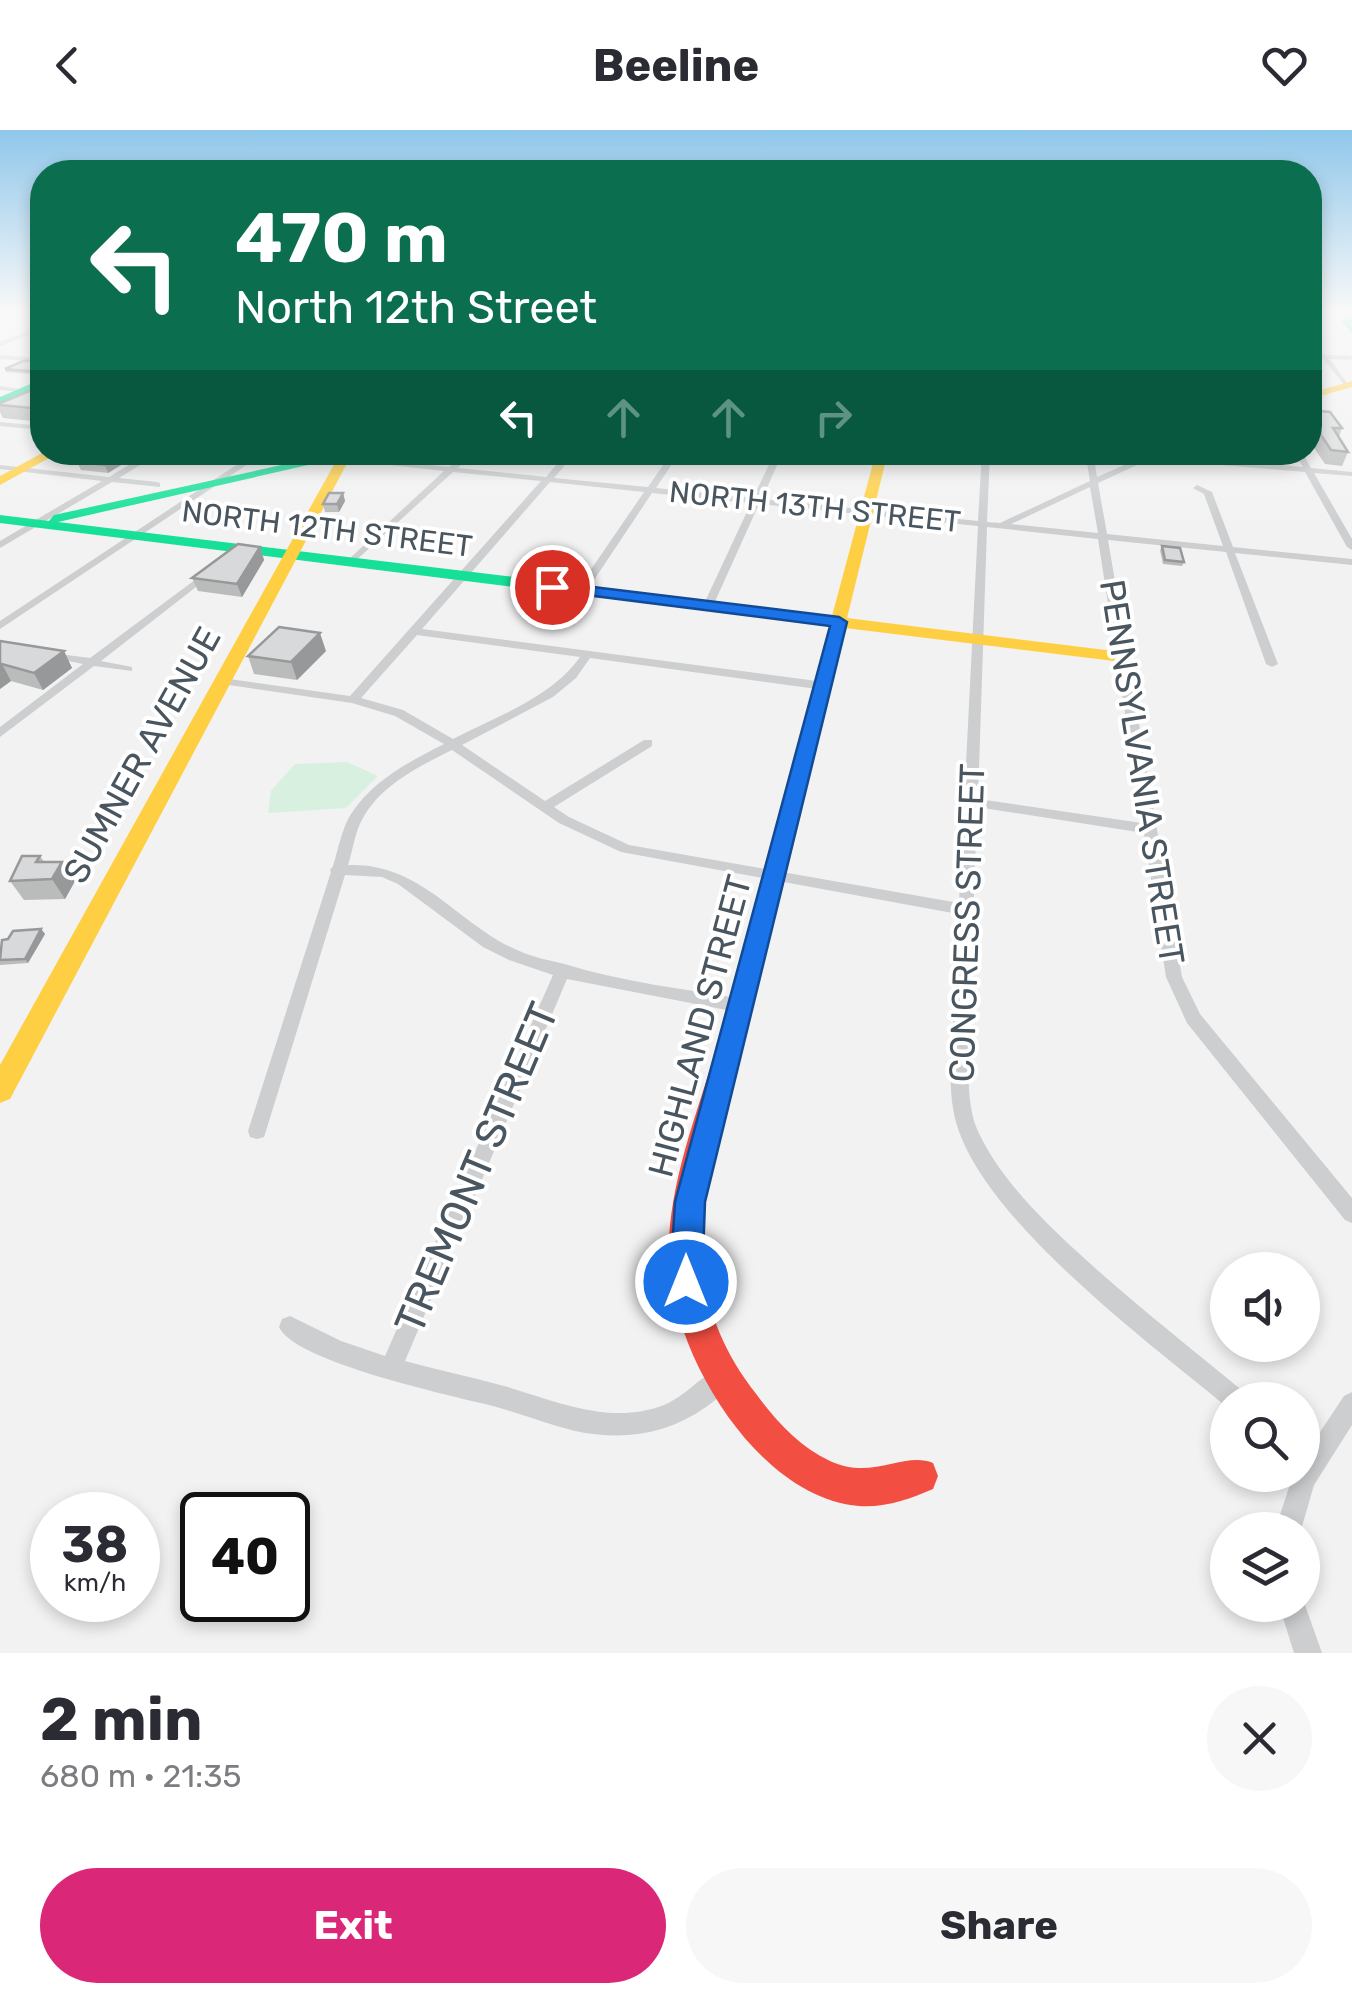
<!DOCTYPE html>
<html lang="en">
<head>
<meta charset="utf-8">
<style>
	body { margin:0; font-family:Rubik,sans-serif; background:#f7f7f7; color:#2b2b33; height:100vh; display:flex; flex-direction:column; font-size:38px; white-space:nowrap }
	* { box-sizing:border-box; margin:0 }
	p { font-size:32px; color:#7c7c81 }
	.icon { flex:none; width:55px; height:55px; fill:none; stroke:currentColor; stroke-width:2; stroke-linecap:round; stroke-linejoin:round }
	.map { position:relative; height:1523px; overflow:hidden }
	.details { display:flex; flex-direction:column; background:#fff; flex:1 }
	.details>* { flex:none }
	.top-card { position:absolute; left:30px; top:30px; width:1292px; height:305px; border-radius:40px; box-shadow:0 5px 15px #0003; background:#0b6e4f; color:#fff; overflow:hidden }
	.buttons { position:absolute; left:1210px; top:1122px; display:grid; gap:20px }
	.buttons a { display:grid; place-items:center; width:110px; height:110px; border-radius:50%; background:#fff; box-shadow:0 5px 15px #0003; font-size:50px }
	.speed { position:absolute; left:30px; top:1362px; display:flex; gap:20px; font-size:50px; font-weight:700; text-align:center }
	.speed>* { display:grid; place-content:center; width:130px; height:130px; border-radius:50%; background:#fff; box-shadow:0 5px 15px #0003; line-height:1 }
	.speed small { font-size:25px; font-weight:400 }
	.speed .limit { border:5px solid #111; border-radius:15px; background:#fff; color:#111 }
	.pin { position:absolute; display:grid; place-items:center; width:85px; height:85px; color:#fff; margin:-42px; border:5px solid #fff; border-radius:50%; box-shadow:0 2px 10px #0007 }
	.me { position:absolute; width:110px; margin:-55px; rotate:0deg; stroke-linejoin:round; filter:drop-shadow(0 0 8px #0008) }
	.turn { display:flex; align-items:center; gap:35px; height:210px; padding:0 40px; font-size:45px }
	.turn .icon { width:130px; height:130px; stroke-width:2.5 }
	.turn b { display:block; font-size:70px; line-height:85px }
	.lanes { display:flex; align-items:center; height:95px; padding:0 40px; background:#0003; justify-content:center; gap:50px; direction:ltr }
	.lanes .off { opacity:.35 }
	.round { display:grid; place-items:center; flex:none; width:105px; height:105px; border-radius:52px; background:#f7f7f7 }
	.summary { display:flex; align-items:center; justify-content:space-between; height:170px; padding:0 40px }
	h1 { font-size:60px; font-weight:700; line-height:75px }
	.button { display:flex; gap:20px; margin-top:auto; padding:20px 40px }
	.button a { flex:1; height:115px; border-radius:60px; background:#db2777; color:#fff; font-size:40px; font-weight:700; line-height:115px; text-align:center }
	.button a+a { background:#f7f7f7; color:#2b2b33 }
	header { display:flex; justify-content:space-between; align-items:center; height:130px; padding:0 40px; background:#fff; font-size:45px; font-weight:700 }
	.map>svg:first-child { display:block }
	.green { fill:#d7f0e0 }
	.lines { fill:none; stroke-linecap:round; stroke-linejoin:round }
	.street { fill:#ccced0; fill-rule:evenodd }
	.fast { fill:#16e098; fill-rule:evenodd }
	.slow { fill:#ffcf43; fill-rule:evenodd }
	.jam { fill:#f24e42; fill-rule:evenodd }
	.wall { fill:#babbbb }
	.shaded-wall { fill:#979899 }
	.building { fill:#d8d9da; stroke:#979899; stroke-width:2.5 }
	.route { fill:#1a73e8; stroke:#114b97; stroke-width:2.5 }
	.labels { text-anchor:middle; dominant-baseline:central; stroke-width:8; stroke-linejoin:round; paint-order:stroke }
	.far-street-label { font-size:30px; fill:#49555f; stroke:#fff }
	.street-label { font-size:35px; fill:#49555f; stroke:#fff }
	.near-street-label { font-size:42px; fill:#49555f; stroke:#fff }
</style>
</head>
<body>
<header><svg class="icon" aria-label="back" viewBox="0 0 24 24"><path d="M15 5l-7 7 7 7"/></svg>Beeline<svg class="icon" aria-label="heart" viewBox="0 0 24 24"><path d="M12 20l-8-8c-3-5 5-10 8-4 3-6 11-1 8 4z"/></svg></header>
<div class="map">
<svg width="1352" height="1523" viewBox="0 0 1352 1523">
	<rect width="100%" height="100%" fill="#f2f2f2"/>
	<!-- green -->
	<path class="green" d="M347,632L378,646L346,678L268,683L271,661L295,634Z"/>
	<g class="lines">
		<!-- street -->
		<path class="street" d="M42,196V200L0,216V212Z
			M1310,224L1352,226L1351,230L1330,229L1349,256H1345L1323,229L1310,228Z
			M0,225L42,228V232L0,229Z
			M0,256L27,260L24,262L0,260Z
			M0,292L42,296V300L0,296Z
			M150,322H161L119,348L157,352L160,353V357L112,352L0,418V411L102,351L0,339V335L109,347Z
			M256,322H266L0,499V491Z
			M274,322H306L449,337L465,322H474L458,338L546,347L567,322H576L554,348L648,357L672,322H680L656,358L753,368L775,322H783L762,369L978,391L982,322H990L987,392L1000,393L1090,351L1085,322H1093L1097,347L1140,328L1097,322H1134L1303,337L1294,322H1302L1311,338L1352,342V346L1314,343L1352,409V420L1347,417L1305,342L1150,329L1098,353L1107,404L1223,416L1204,364L1193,358L1197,355L1212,362L1233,417L1352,429V435L1235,423L1278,534L1272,537L1266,534L1226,422L1108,410L1182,847L1200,884L1352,1068V1093L1345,1090L1187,893L1166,847L1144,703L977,677L968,938C969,958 969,980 977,999C998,1046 1037,1084 1073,1118C1128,1169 1187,1215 1244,1262L1248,1270H1228V1278C1149,1212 975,1085 954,984C948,953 951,922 953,892C954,856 956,820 958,784L621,722L559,693L452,620C420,636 381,655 363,688C355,701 353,720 348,735C424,732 459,798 524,823C539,829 554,831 568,835C623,852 684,859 742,869L748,871L750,876L748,881L742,883L567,849L405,1231C438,1240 471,1247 504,1256C556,1271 610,1296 664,1275C686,1266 701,1245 722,1237L730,1240L733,1248C728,1261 717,1269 706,1277C666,1305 622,1311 575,1301C548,1294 521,1284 493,1276C453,1266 294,1232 279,1197L282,1189L290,1186L341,1211L385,1226L553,845L509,830L483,817L398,754L382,747L345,745L266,1001L264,1007L257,1009L250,1007L248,1001L331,742L330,740L333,736C338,720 342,698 351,684C373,650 409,632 444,614L395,586L352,573L222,554L216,551L222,548L350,566L541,351L453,342L351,435L348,434V430L444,341ZM550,352L644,362L577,460L582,463L586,462L652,363L751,373L703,476L708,479L713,476L759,374L978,396L959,773L629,715L569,687L554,677L652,616V610H644L545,671L462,615L553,567L576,548L590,528L824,560L830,556L824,552L422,499ZM1090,357L1098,403L1011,394ZM987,397L1098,409L1142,693L978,669ZM417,505L580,527C551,568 497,586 453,609L403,580L361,568Z
			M211,438L216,441L214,443L101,531L132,537V541L94,536L0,607V597L83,534L44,526V522L90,528Z
			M1352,1262V1295L1314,1355L1301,1400H1275L1293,1345H1302V1329L1344,1266Z
			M1302,1468L1305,1475L1322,1523H1294L1279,1475H1302Z"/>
		<!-- fast -->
		<path class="fast" d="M1352,183V203L1341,191Z
			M42,249V256L0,274V267Z
			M341,322L361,323L58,392L555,452L563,457L555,462L0,393V385L49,391L54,385Z"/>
		<!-- slow -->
		<path class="slow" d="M1352,251V257L1310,269V263Z
			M44,322H60L0,355V346Z
			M341,322H353L10,969L0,973V935Z
			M876,322H888L847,488L1122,522L1130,527L1122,532L845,498L743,916L739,924L730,927L721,924L717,916L830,496L555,462L547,457L555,452L832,486Z"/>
		<!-- jam -->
		<path class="jam" d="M730,905L739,908L743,916C710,1044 665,1149 757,1265C776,1291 800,1317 830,1331C872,1351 904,1321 933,1333L938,1346L933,1359C910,1369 885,1378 859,1376C758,1368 673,1225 669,1132C666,1059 697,985 717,916L721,908Z"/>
	</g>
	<!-- wall -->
	<path class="wall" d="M42,231V245L6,242L5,239Z
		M42,256V292L3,288L0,282V273Z
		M1310,280L1342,298L1339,307L1348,322L1342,336L1325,334L1310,312Z
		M118,328L121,335L108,343L81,340L77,332Z
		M343,363L345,371L339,382H325L323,374Z
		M1162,416L1184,432L1182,436L1163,434L1160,420Z
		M260,417L264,430L242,467L198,461L192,448Z
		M0,511L64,521L72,538L43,560L11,551L0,559Z
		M326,521L297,550L254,544L248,526Z
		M40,726L44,732H62L75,751L65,769L24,770L10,751Z
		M41,799L45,804L28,833L0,835V816L8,809Z"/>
	<!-- shaded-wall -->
	<path class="shaded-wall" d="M118,328L121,335L108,343L105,335Z
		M343,363L345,371L339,382L337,374Z
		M260,417L264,430L242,467L237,454Z
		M320,503L326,521L297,550L291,532Z
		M64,521L72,538L43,560L34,543Z
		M2,534L11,551L0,559V535Z
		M62,732L75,751L65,769L52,749Z
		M41,799L45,804L28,833L25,829Z"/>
	<!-- building -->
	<path class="building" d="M23,231H42V242L5,239Z
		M42,256V279L0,275V273Z
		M1310,280L1330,282L1342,298H1333L1348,322L1331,320L1315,296H1310Z
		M92,325L118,328L105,335L77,332Z
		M329,363H343L337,374H323Z
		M238,414L260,417L237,454L192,448Z
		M1162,416L1180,418L1184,432L1165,430Z
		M279,497L320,503L291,532L248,526Z
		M0,511L64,521L34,543L2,534L0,535Z
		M22,726H40L36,732H62L52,749L10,751Z
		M41,799L25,829L0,830L2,810L8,809L13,801Z"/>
	<!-- sky -->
	<linearGradient id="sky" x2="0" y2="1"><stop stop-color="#90c7ea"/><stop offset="0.46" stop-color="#f9f9f9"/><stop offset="1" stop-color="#f9f9f9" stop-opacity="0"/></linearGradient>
	<rect width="1352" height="396" fill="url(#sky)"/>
	<!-- route -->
	<path class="route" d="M552,452L839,487L847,492L705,1072L702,1152L697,1164L686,1168L675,1164L670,1152L675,1072L830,496L547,460L545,457Z"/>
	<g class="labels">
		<!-- far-street labels -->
		<g class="far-street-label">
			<text transform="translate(815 377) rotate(6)">NORTH 13TH STREET</text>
			<text transform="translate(327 399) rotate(7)">NORTH 12TH STREET</text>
		</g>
		<!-- street labels -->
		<g class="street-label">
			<text transform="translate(142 625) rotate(-61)">SUMNER AVENUE</text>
			<text transform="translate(1142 642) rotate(81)">PENNSYLVANIA STREET</text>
			<text transform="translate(967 793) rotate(-88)">CONGRESS STREET</text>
			<text transform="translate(700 896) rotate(-75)">HIGHLAND STREET</text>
		</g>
		<!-- near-street labels -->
		<g class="near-street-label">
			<text transform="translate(477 1038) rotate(-67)">TREMONT STREET</text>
		</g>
	</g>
</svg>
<div class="buttons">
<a><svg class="icon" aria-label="sound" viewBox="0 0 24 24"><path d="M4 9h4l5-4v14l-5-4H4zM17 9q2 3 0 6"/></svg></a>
<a><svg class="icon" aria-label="search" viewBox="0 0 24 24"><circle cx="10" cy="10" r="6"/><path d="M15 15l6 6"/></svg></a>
<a><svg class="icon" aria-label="layers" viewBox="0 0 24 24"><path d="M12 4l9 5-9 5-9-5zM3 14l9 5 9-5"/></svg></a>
</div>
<div class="speed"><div>38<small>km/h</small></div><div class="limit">40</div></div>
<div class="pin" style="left:552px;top:457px;background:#d93025"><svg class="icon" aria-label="arrive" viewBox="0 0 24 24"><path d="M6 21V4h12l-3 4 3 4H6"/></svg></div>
<svg class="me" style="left:686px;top:1152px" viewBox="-20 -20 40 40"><circle r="17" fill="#1a73e8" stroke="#fff" stroke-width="3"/><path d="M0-11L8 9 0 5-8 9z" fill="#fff"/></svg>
<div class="top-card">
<div class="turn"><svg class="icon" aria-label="left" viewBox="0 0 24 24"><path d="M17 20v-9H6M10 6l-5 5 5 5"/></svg><div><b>470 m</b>North 12th Street</div></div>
<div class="lanes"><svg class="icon" aria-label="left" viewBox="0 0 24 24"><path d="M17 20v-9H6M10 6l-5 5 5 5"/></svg><svg class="icon off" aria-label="ahead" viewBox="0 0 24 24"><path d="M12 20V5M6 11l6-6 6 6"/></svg><svg class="icon off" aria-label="ahead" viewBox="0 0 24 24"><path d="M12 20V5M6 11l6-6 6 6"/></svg><svg class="icon off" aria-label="right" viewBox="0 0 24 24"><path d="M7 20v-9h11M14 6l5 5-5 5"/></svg></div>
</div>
</div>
<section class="details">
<div class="summary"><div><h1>2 min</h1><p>680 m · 21:35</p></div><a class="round"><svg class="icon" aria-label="close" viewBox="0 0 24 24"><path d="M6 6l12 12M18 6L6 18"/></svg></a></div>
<div class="button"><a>Exit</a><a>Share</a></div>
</section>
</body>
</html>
